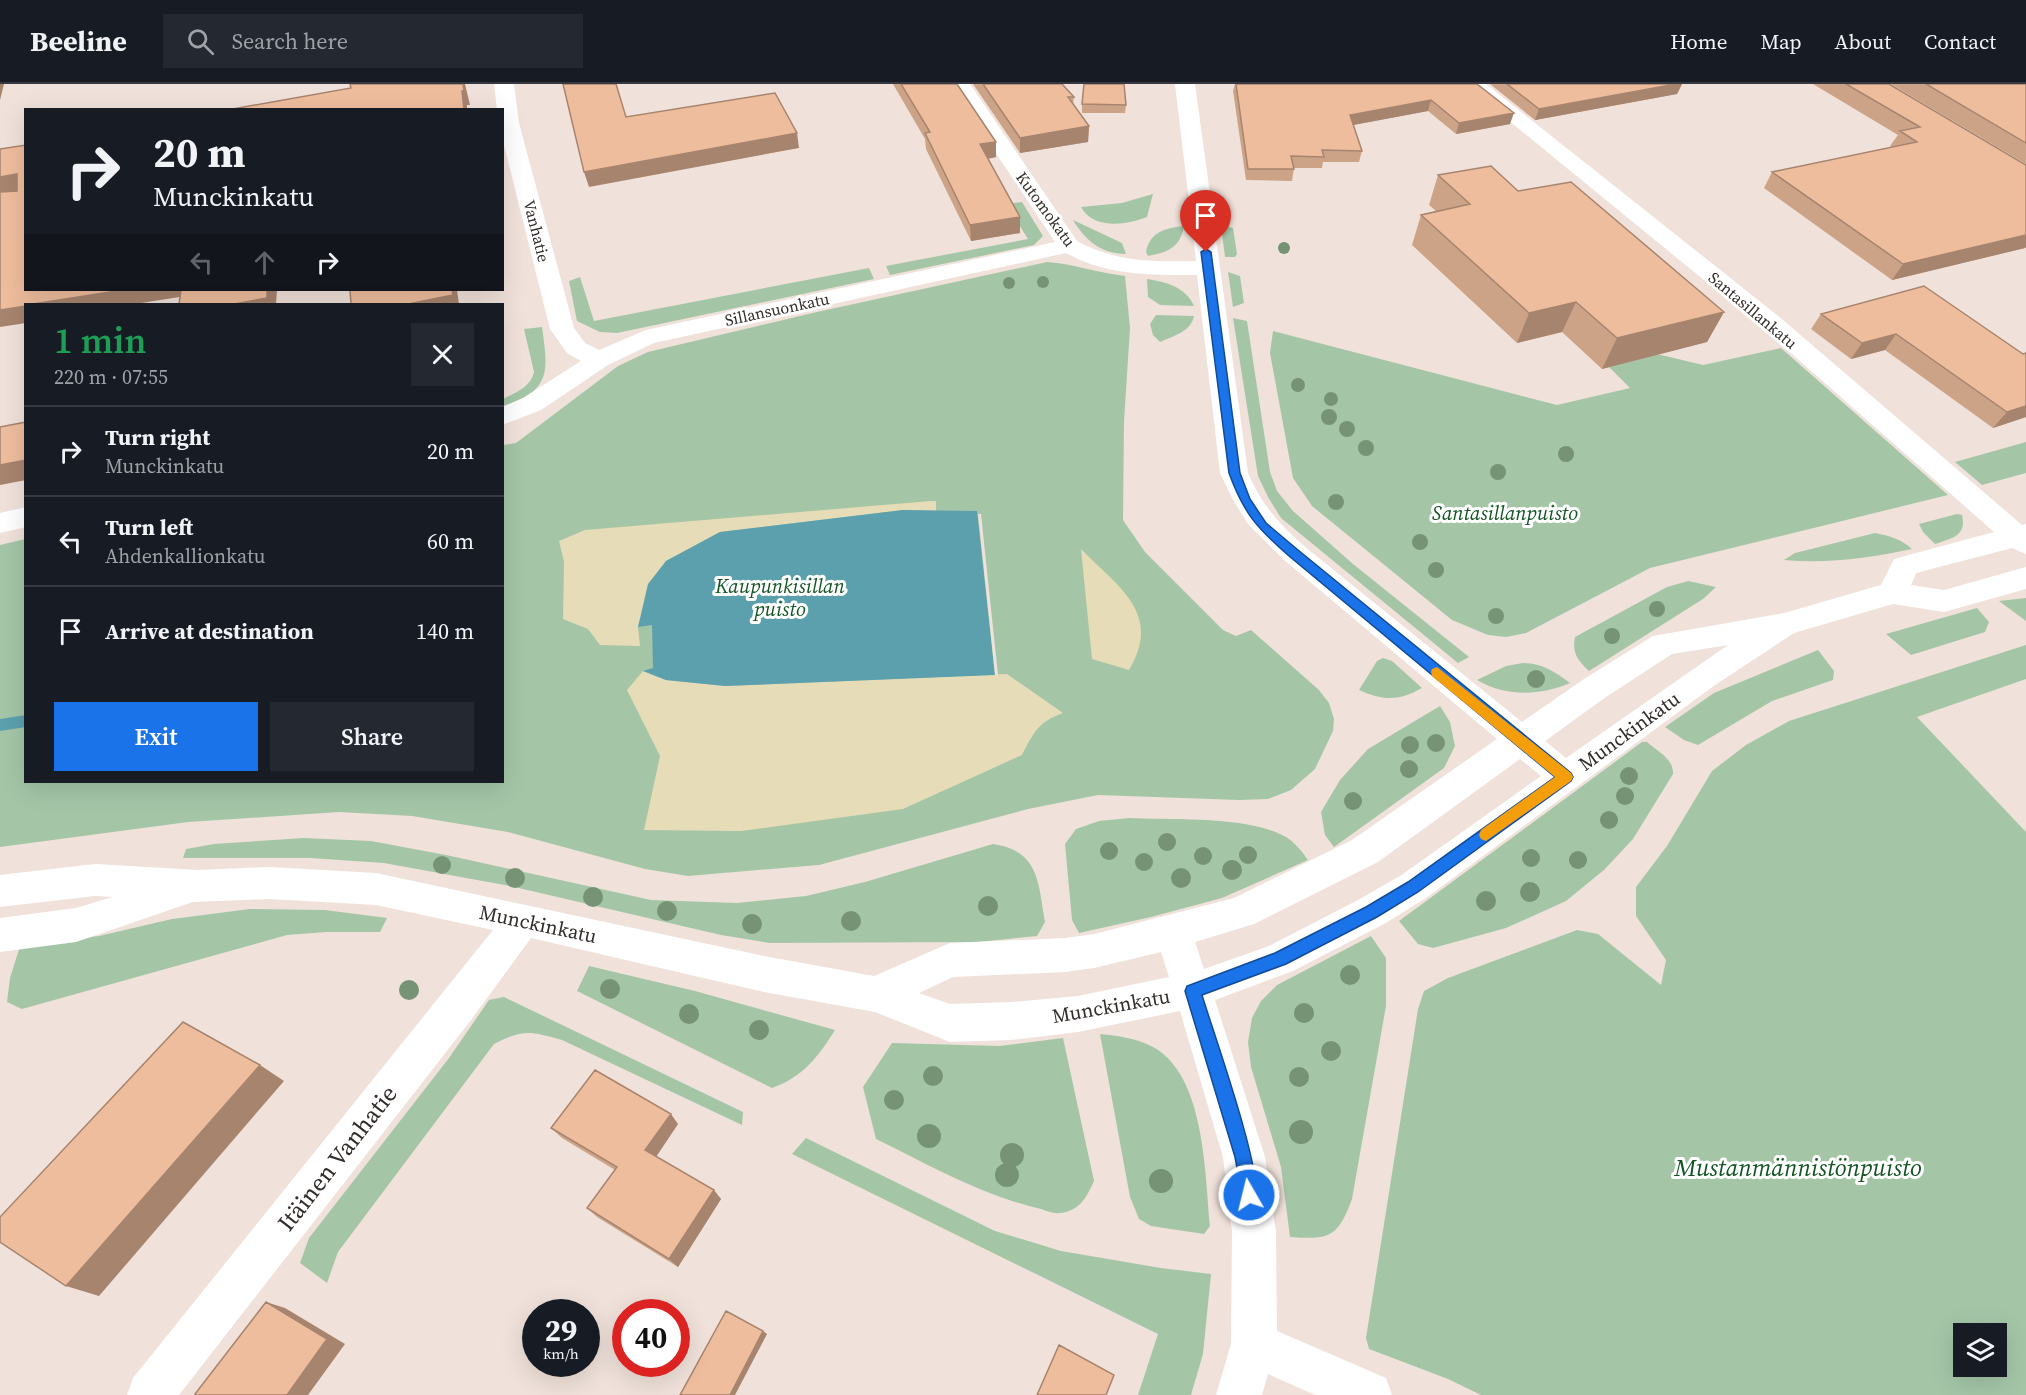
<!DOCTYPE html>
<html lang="en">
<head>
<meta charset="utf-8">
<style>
	body { margin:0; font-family:"Source Serif 4",serif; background:#242831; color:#f1f3f6; height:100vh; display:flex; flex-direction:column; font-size:22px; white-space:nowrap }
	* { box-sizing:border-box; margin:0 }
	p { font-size:20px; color:#9ea1a6 }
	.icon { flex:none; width:33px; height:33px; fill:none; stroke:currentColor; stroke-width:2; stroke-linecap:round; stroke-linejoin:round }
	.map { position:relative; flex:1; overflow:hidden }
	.details { position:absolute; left:24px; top:219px; width:480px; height:480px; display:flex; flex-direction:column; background:#171b24; border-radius:0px; box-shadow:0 6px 24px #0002 }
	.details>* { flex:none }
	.guide { position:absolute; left:24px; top:24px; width:480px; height:183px; border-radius:0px; box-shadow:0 6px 24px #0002; background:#171b24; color:#f1f3f6; overflow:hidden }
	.controls { position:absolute; left:1953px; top:1239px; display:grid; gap:12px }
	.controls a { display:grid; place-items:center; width:54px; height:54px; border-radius:0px; background:#171b24; box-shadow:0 6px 24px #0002; font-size:30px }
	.speed { position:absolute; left:522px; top:1215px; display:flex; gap:12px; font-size:30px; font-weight:700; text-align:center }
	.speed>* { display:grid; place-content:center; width:78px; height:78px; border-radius:50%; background:#171b24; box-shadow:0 6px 24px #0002; line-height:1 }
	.speed small { font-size:15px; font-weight:400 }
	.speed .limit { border:9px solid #d22; background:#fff; color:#111 }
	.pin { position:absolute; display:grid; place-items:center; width:51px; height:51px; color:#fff; margin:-62px -26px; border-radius:50% 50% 50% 0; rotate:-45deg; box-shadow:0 0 6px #0007 }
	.pin .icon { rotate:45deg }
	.me { position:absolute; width:66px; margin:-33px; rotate:352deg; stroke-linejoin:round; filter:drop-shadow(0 0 4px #0008) }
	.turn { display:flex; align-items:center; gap:21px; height:126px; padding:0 30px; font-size:27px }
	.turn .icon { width:78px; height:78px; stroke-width:2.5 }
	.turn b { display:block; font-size:42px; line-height:51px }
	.lanes { display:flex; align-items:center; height:57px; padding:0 30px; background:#0003; justify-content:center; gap:30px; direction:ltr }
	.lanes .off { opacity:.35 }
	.round { display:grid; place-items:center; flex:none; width:63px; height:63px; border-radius:0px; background:#242831 }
	.headline { display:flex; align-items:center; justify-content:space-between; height:102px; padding:0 30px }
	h1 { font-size:36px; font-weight:600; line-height:45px; color:#1e9e55 }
	.primary-button { display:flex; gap:12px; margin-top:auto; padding:12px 30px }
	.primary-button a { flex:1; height:69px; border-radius:0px; background:#1a73e8; color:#fff; font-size:24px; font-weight:600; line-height:69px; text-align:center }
	.primary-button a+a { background:#242831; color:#f1f3f6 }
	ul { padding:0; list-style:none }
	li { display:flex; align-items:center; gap:18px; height:90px; padding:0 30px; border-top:2px solid #363941 }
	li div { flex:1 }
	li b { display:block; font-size:22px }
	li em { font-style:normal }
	header { display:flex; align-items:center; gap:36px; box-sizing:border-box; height:84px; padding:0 30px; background:#171b24; border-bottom:2px solid #363941 }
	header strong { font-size:28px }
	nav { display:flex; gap:33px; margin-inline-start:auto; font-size:21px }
	.search { width:420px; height:54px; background:#242831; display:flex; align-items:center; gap:15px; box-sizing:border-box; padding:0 21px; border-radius:0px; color:#9ea1a6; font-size:22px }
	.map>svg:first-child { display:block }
	.green { fill:#a4c6a7; fill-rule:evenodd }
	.sand { fill:#e6dcb7 }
	.water { fill:#5ca0ad }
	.pier { fill:#f0e2da }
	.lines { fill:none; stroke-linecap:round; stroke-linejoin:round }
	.stream { fill:#5ca0ad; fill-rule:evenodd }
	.minor { fill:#fff; fill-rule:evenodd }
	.tree { fill:#769475 }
	.wall { fill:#cda387 }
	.shaded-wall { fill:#a7846e }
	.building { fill:#eebd9d; stroke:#a7846e; stroke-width:1.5 }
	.route { fill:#1a73e8; stroke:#114b97; stroke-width:1.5 }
	.slow { fill:#f59e0b }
	.labels { text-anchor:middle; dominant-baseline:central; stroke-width:6; stroke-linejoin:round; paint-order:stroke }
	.far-street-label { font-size:16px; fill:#322d2a; stroke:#fff }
	.park-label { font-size:20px; font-style:italic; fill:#125423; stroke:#fff }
	.street-label { font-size:20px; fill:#322d2a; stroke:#fff }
	.near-street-label { font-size:24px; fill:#322d2a; stroke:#fff }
	.near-park-label { font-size:24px; font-style:italic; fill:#125423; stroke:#fff }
</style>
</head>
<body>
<header>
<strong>Beeline</strong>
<div class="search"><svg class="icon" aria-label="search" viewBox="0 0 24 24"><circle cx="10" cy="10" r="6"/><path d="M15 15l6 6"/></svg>Search here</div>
<nav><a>Home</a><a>Map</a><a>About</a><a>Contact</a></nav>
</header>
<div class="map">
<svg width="2026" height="1311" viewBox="0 0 2026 1311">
	<rect width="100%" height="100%" fill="#f0e2da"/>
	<!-- green -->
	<path class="green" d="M1153,110L1147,133C1127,141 1093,146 1081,123L1122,119Z
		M1022,118L1043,152L1034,161L890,191L886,182L1028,155L1006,120Z
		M1073,136L1122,159L1126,170C1101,170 1085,156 1073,136Z
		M1221,141L1233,144L1237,170L1235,173H1225Z
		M1184,142C1180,164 1168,168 1148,172L1146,168C1150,148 1165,144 1184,142Z
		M1047,178C1074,180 1098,189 1125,192L1130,244L1124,338L1123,436L1145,468L1223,546L1236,552L1251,546L1319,606L1329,619L1334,635L1333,647L1315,685L1291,706L1268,715L1239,716L1098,711L1028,725L819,781L688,792L645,785L508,748L412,732L339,728L188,738L0,763V461L25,455L26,698H502L503,361L516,359L618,282L648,268L817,228Z
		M869,184L874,195L617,249L600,248L577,237L569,197L580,193L594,237Z
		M1228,188L1240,192L1244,219L1233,223Z
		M1147,195C1166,198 1186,203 1194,222L1160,221L1148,213Z
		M1156,231L1194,232C1191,248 1173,252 1160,258L1153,251L1150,240Z
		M1233,234L1247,237L1270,388L1277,407L1293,427L1353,480L1469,573L1458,579L1281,434L1268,413L1258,392Z
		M542,243C548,286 552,307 503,322V315C515,309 531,303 534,288L524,245Z
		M1273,247L1557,321L1630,304L1609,283L1657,270L1703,281L1781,264L1948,411L1650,484L1526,549L1506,553L1488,551L1452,536L1312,422L1293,394L1270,269Z
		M2026,358V389L1982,401L1955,378Z
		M1957,430L1962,431C1967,452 1952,454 1935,460L1923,448L1919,440Z
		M1875,449C1890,452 1901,455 1912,465C1869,474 1828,480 1784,476L1795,469Z
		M1688,497L1716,503L1703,515L1589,587C1577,575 1572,569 1575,553L1667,503Z
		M2026,514V537L1999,517Z
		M1977,524L1989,538L1985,548L1911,571L1886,550Z
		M2026,561V595L1917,633L2026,748V1311H1481L1448,1295L1369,1265L1366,1254L1418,925L1424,907L1448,894L1577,846L1598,850L1661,901L1666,876L1636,832V803L1667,762L1712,687L1746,661L1789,637ZM1964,1250H1996V1282H1964Z
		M1818,566L1834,587L1833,596L1772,617L1698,661L1684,656L1665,643L1714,609Z
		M1383,574L1392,577L1422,604C1399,617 1383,617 1359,606L1377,577Z
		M1523,579C1542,579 1555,588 1570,599C1540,612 1506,613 1477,596L1506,582Z
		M1440,622L1450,638L1455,662L1444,684L1334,763L1325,751L1321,728L1340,696L1368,665Z
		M1642,658H1647C1657,667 1674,675 1673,690L1633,755L1604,786L1566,817L1506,844L1433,864L1418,860L1399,837Z
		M1129,734C1171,736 1245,732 1282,751C1293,756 1301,766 1308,776L1222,814L1151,833L1079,849L1072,836L1065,760L1076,745L1099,737Z
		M304,754L371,757L446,771L651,816L737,819L806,812L865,798L993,760C1040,767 1038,799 1045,838L1037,852L977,858L770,859L721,851L510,802L384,779L310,774H183L186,765L214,760Z
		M250,825L325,826L387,834L380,848H327L287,851L22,925L7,918L10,894L20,862L99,852L172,835Z
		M1371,852L1386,874V922L1352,1115C1338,1153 1330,1156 1290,1153L1281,1083L1251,983L1248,958L1252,934L1261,917L1277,901Z
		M589,882L695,907L835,946C818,973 803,993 772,1004L577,907Z
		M504,913L743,1028L742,1041L562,956C530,947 524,945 494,960L338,1168L327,1199L300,1179L309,1154L449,974L489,916Z
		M1100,950C1118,952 1137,954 1153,963C1205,991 1205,1090 1210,1142L1204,1150L1151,1142L1139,1135L1130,1113Z
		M1063,954L1094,1097C1087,1113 1079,1128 1059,1129C1054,1130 1047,1127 1041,1125C983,1112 929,1081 876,1055L863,1003L892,959L999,962Z
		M806,1054L995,1147L1061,1167L1161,1184L1211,1190L1203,1270L1191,1311H1138L1158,1250L792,1070Z"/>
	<!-- sand -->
	<path class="sand" d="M931,417H936V427L903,426L720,448L666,477L638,543L640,562L600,561L588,545L563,535L564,478L559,457L585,446Z
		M1081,465C1118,503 1163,529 1129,586L1092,575Z
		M643,587L666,596L725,602L1007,590L1063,629C1038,638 1034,648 1022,671L903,725L741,747L644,746L660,672L627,606Z"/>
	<!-- water -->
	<path class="water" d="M903,426L977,427L995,591L725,602L666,596L643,587L653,584L652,541L638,543L648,500L666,477L720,448Z"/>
	<!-- pier -->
	<path class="pier" d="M978,430H981L998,591H995Z"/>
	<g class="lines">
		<!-- stream -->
		<path class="stream" d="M26,631V643L0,647V635Z"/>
		<!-- minor -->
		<path class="minor" d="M494,0H514L519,39L574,244L585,259L599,266L646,246L1055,158L950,0H970L1077,157C1115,178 1153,178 1196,177L1175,0H1195L1248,389C1261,420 1279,440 1304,462L1522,638L1584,595L1653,552L1784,529L1881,501L1894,475L1994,448L1759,241L1464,0H1486L1777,231L2022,441L2026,440V470L2012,464L1916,489L1911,501L1944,506L2026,483V505L1944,528L1893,520L1794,549L1715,601L1426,814L1384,840L1293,887L1215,916L1265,1073L1276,1148L1277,1247L1386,1294L1392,1311H1315L1268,1290L1262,1311H1216L1231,1260L1232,1148L1223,1073L1180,927L1078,948L1012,956L950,958L875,928L764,908L531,854L471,936L179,1311H127L133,1294L493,846L376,821L269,815L193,818L76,858L0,868V834L76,824L112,813L95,812L0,823V791L95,780L198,786L269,783L376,789L764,872L874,892L950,859L1065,854L1094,850L1234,814L1352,756L1497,655L1284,476L1248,440L1232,414L1220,389L1197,191C1152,191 1107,192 1066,169L654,259L608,281L541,326L502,341V323L523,314L581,277L567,269L550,245L502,53V26H497ZM1728,561L1566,674L1545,657L1606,613L1672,570ZM1520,675L1541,692L1400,792L1358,816L1269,862L1204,885L1195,858L1254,840L1378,778ZM1161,868L1169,893L1078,912L1012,918L950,920L919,909L953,893L1065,888L1094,884Z
			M26,423V443L0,449V429Z"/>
	</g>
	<!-- trees -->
	<g class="tree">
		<circle cx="1284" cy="164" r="6"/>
		<circle cx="1043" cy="198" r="6"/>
		<circle cx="1009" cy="199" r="6"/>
		<circle cx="1298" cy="301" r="7"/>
		<circle cx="1331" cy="315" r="7"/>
		<circle cx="1329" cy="333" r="8"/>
		<circle cx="1347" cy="345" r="8"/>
		<circle cx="1366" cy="364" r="8"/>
		<circle cx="1566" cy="370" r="8"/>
		<circle cx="1498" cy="388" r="8"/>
		<circle cx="1336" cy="418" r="8"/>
		<circle cx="1420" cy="458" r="8"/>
		<circle cx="1436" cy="486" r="8"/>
		<circle cx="1657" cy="525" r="8"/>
		<circle cx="1496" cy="532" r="8"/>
		<circle cx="1612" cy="552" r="8"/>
		<circle cx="1536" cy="595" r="9"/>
		<circle cx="1436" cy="659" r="9"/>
		<circle cx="1410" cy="661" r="9"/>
		<circle cx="1409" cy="685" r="9"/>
		<circle cx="1629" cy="692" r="9"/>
		<circle cx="1625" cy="712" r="9"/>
		<circle cx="1353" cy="717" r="9"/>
		<circle cx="1609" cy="736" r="9"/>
		<circle cx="1167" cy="758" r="9"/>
		<circle cx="1109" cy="767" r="9"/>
		<circle cx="1248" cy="771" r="9"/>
		<circle cx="1203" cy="772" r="9"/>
		<circle cx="1531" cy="774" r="9"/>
		<circle cx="1578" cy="776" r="9"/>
		<circle cx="1144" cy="778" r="9"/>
		<circle cx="442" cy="781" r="9"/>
		<circle cx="1232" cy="786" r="10"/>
		<circle cx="515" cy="794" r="10"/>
		<circle cx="1181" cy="794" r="10"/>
		<circle cx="1530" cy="808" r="10"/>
		<circle cx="593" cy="813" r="10"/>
		<circle cx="1486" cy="817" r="10"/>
		<circle cx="988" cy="822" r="10"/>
		<circle cx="667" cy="827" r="10"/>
		<circle cx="851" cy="837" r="10"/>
		<circle cx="752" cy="840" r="10"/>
		<circle cx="1350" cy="891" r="10"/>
		<circle cx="610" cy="905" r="10"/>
		<circle cx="409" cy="906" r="10"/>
		<circle cx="1304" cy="929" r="10"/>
		<circle cx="689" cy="930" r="10"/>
		<circle cx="759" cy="946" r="10"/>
		<circle cx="1331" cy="967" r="10"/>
		<circle cx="933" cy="992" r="10"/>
		<circle cx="1299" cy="993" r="10"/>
		<circle cx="894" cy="1016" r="10"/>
		<circle cx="1301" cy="1048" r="12"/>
		<circle cx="929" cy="1052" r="12"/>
		<circle cx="1012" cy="1071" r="12"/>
		<circle cx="1007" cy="1091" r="12"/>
		<circle cx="1161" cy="1097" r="12"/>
	</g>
	<!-- wall -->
	<path class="wall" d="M893,0H957L996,58V73L988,75L1020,133V149L971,157L926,65L925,55Z
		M973,0H1062L1074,13L1073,21L1089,42L1088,58L1020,69Z
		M1235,0H1477L1510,40L1456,50L1428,27L1353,41L1362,67L1359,78H1323L1322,84H1294L1292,97L1246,96L1233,7Z
		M1490,0H1682L1677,10L1535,36Z
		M1813,0H1889L2026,81V164H2025L1892,196L1764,104L1772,88L1891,63L1890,62L1898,51Z
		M1891,0H2026V80Z
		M1082,20L1126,21L1125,29H1082Z
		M1438,91L1518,107L1724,228L1707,258L1602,285L1562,248L1517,259L1412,161L1421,131L1436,127L1429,121Z
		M1821,230L2023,270L2026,269V333L1993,344L1885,266L1851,275L1811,245Z
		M678,1040L656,1072L721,1115L678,1183L597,1133L587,1124L615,1086L562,1054L551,1044Z"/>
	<!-- shaded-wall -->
	<path class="shaded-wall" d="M0,0H4L0,16Z
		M463,0H465L470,21H467V26H464L462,7Z
		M1676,0H1682L1677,10L1535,36L1539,25Z
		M1431,16L1428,27L1348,42L1350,31Z
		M1514,29L1510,40L1456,50L1459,39Z
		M1089,42L1088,58L1020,69V54Z
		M797,49L799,64L589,103L584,88Z
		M996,58V73L981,76L980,60Z
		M17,90L26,106L0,109V93Z
		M1020,133V149L971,157L970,141Z
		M2026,151V162L2025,164L1892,196L1903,180Z
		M123,206H189L192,211L135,220H33Z
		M267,206H277L276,220H234Z
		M452,206H457L459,220H408Z
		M1576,218L1562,248L1517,259L1529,229Z
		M26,222V239L0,243V226Z
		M1724,228L1707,258L1602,285L1617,254Z
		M1896,250L1885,266L1851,275L1862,259Z
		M2026,322V333L1993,344L2007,328Z
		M26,376V396L0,401V381Z
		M260,981L284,997L99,1212L66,1202Z
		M671,1030L678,1040L654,1076L645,1066Z
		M714,1106L721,1115L678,1183L669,1175Z
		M266,1218L285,1224L345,1260L308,1311H287Z
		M763,1247L767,1250L735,1311H730Z"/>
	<!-- building -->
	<path class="building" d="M350,0H463L464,7H462L464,26H227L351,4Z
		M563,0H616L626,33L775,9L797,49L584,88Z
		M901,0H957L996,58L980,60L1020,133L970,141L925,49L930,48Z
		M983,0H1062L1074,13H1068L1089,42L1020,54Z
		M1084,0H1124L1126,21L1082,20Z
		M1236,0H1477L1514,29L1459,39L1431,16L1350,31L1362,67L1322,66L1324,73L1291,72L1294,85H1248Z
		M1507,0H1676L1539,25Z
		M1846,0H1889L2026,81V151L1903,180L1772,88L1917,58L1900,47L1920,43Z
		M1926,0H2026V59Z
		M26,61V206H123L33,220H26V222L0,226V108L17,107V90L0,93V65Z
		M1491,82L1518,107L1571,98L1724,228L1617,254L1576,218L1529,229L1421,131L1470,120L1438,91Z
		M1924,202L2023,270L2026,269V322L2007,328L1896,250L1862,259L1821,230Z
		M181,206H267V214L234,220H179Z
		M350,206H452L453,211L408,220H351Z
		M26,338V376L0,381V343Z
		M183,938L260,981L66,1202L0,1158V1133Z
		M595,986L671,1030L645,1066L714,1106L669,1175L587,1124L617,1083L551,1044Z
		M266,1218L327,1255L287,1311H197L195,1310Z
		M726,1227L763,1247L730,1311H680Z
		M1059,1261L1114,1291L1106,1311H1037Z"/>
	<!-- route -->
	<path class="route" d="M1206,165L1211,168L1240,389L1250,415L1266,439L1298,466L1571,689L1573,693L1571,697L1418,808L1377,833L1286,880L1202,911C1212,945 1265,1092 1255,1117L1249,1119L1243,1117L1235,1073L1185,907L1187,902L1275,869L1366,823L1408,798L1555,693L1289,472C1257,444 1244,430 1229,389L1201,168Z"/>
	<!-- slow -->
	<path class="slow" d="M1437,583L1571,689L1573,693L1571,697L1486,757L1481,755L1479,751L1481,746L1555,693L1432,592L1431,588L1432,585Z"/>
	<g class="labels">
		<!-- far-street labels -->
		<g class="far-street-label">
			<text transform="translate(1046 125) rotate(54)">Kutomokatu</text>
			<text transform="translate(537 147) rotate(76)">Vanhatie</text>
			<text transform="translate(777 225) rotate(-12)">Sillansuonkatu</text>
			<text transform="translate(1753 226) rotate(40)">Santasillankatu</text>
		</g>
		<!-- park labels -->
		<g class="park-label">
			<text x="1505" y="429">Santasillanpuisto</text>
			<text x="780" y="502">Kaupunkisillan<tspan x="780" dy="23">puisto</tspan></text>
		</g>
		<!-- street labels -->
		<g class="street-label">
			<text transform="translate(1629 647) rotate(-36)">Munckinkatu</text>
			<text transform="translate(538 840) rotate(12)">Munckinkatu</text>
			<text transform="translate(1111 922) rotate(-10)">Munckinkatu</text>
		</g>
		<!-- near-street labels -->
		<g class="near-street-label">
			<text transform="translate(337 1074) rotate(-52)">Itäinen Vanhatie</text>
		</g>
		<!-- near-park labels -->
		<g class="near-park-label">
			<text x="1798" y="1083">Mustanmännistönpuisto</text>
		</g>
	</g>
</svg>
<div class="controls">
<a><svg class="icon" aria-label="layers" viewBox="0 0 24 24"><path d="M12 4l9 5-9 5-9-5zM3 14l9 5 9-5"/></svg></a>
</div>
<div class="speed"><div>29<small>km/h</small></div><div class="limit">40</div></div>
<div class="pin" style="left:1206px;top:168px;background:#d93025"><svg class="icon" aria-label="arrive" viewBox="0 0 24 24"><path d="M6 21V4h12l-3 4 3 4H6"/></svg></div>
<svg class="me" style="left:1249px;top:1111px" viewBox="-20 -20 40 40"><circle r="17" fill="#1a73e8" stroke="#fff" stroke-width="3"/><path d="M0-11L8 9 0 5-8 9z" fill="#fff"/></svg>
<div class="guide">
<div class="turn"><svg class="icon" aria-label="right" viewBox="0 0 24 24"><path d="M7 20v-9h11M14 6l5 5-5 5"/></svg><div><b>20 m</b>Munckinkatu</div></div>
<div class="lanes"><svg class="icon off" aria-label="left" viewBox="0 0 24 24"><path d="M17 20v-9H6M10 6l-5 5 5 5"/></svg><svg class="icon off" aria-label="ahead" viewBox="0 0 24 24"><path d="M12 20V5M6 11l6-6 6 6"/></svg><svg class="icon" aria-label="right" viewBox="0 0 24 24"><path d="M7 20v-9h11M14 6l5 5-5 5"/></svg></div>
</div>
<section class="details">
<div class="headline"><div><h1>1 min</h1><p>220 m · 07:55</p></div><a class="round"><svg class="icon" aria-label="close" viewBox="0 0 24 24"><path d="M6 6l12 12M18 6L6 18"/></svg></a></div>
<ul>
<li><svg class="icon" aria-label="right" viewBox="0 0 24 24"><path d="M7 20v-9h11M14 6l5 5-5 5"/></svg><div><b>Turn right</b><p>Munckinkatu</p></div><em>20 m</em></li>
<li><svg class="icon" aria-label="left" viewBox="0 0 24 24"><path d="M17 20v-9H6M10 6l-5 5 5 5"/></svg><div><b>Turn left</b><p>Ahdenkallionkatu</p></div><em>60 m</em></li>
<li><svg class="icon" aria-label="arrive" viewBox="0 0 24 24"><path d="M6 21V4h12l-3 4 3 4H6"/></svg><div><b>Arrive at destination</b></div><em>140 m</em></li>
</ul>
<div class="primary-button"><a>Exit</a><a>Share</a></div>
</section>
</div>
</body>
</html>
